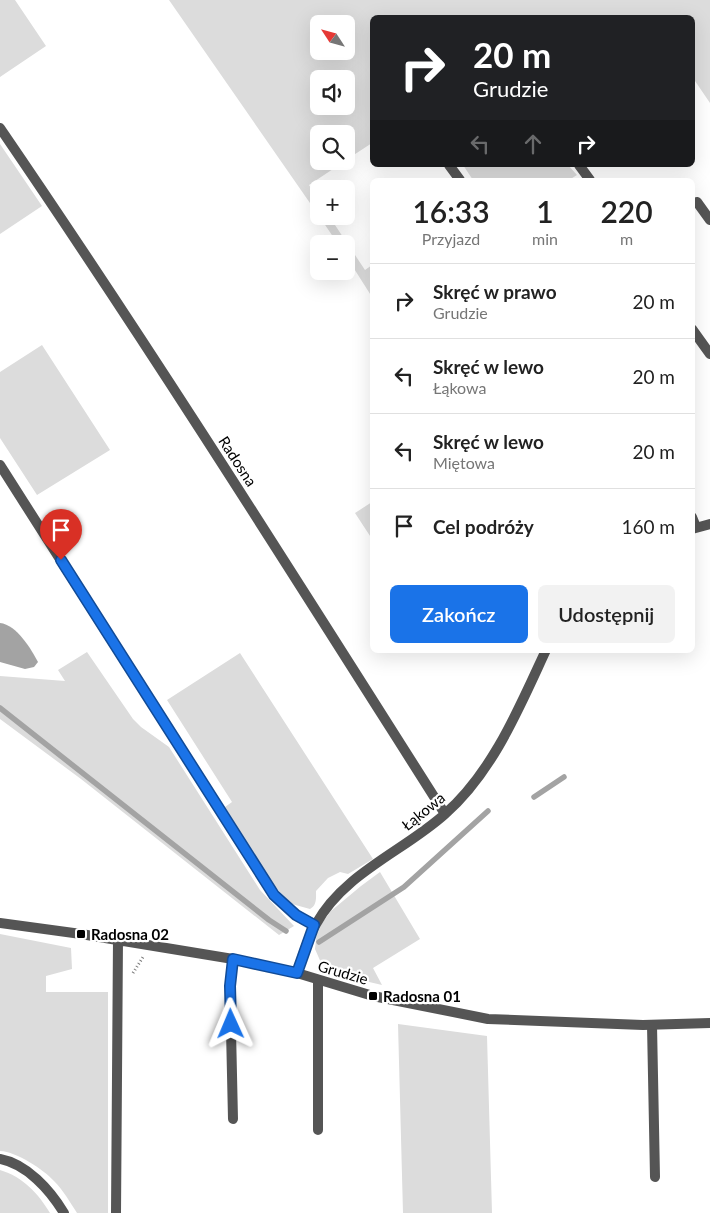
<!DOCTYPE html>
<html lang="pl">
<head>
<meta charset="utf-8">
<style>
	body { margin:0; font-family:Lato,sans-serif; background:#f2f2f2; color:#222; height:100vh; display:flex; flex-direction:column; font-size:19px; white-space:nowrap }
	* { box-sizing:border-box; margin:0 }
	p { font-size:16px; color:#767676 }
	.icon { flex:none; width:28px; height:28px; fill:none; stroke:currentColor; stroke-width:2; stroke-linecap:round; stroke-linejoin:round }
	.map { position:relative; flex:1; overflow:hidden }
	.side { position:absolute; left:370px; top:178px; width:325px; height:475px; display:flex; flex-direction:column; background:#fff; border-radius:8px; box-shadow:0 5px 20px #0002 }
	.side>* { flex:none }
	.top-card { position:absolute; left:370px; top:15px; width:325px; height:152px; border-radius:8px; box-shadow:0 5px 20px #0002; background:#202124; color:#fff; overflow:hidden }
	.needle { width:32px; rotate:306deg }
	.buttons { position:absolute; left:310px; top:15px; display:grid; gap:10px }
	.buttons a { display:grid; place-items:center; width:45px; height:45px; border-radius:8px; background:#fff; box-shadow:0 5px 20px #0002; font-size:25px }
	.pin { position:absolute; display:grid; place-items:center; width:42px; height:42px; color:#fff; margin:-51px -21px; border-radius:50% 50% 50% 0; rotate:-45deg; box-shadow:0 0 5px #0007 }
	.pin .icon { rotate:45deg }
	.me { position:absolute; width:55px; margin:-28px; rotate:359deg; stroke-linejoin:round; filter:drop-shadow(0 0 4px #0008) }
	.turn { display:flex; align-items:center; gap:18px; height:105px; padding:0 20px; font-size:22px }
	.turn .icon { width:65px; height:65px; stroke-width:2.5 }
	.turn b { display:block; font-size:35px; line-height:42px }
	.lanes { display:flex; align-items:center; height:48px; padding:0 20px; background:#0003; justify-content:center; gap:25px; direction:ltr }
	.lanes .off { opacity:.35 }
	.eta { display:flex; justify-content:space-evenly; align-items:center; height:85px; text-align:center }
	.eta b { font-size:30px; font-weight:600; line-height:35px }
	.button { display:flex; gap:10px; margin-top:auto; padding:10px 20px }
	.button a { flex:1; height:58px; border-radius:8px; background:#1a73e8; color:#fff; font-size:20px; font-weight:600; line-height:58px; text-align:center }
	.button a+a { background:#f2f2f2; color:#222 }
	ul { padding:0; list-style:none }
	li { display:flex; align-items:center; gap:15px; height:75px; padding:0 20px; border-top:1px solid #e0e0e0 }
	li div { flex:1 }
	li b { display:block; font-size:19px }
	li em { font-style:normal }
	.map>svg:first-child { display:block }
	.green { fill:#dcdcdc; fill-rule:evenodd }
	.water { fill:#a3a3a3 }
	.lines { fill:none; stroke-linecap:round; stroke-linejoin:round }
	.stream { stroke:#a3a3a3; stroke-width:5.5 }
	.path { stroke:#777; stroke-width:3; stroke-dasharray:1 2.5; stroke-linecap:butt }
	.service { stroke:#555; stroke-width:10 }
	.minor { stroke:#555; stroke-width:10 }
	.route-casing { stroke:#114b97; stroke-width:12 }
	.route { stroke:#1a73e8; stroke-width:9 }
	.poi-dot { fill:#000; stroke:#fff; stroke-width:2 }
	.labels { text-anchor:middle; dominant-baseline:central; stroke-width:4.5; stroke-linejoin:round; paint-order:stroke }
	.street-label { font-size:15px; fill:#000; stroke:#fff }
	.poi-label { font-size:15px; font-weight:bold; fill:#000; stroke:#fff; text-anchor:start }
</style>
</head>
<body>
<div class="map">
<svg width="710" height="1213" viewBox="0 0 710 1213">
	<rect width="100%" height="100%" fill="#fff"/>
	<!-- green -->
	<path class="green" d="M0,0H15L46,46L0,77Z
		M169,0H710V103L693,78L692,18H372V143L346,160V134H319V161H345L309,185L319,200V216ZM319,24H346V51H319ZM319,79H346V106H319Z
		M0,144L42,206L0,234Z
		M463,165H568L577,175L569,180H473Z
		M319,216H329L365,270L372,265V297L346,256V244H338Z
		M42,345L110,450L37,495L0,438V372Z
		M372,502V539L355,513Z
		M87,652L133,719L141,727L169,747L260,890L294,926L279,935L81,779L0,719V676L65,681L58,670Z
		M240,653L373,859L348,874L340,872L328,878L316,891C316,898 317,905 310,909L292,904L280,892L269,879L225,807L232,802L167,700Z
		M380,872L420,939L373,968L382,985L335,974L322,965L315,949L317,930L331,911L361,886Z
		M0,934L71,948L72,969L46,976V992H108V1213H77C70,1202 63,1190 54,1181C43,1169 17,1152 0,1151Z
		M398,1024L487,1036L492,1213H403Z
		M0,1170C23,1177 38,1193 50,1213H0Z"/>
	<!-- water -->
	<path class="water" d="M0,623C17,625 31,649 38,662L34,667L25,669L0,662Z"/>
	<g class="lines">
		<!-- stream -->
		<path class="stream" d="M0,708L269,920L286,931
			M534,797L564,777
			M319,942L404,887L488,811"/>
		<!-- path -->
		<path class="path" d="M133,973L143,957"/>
		<!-- service -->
		<path class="service" d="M449,165L460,180
			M579,165L590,180
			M697,202L710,220
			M692,329L710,354
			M692,517L696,527
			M652,1025L655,1177
			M233,1119L230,986L233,959
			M318,1130V981"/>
		<!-- minor -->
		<path class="minor" d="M0,128C154,353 299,584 445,814
			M0,465L274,895L296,915L315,925
			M692,529L710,524
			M0,923L81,934L233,959L297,973L373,996L488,1019L643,1025L710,1023
			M297,973C303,957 307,938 316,924C344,873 404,851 445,814C493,772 520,706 546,650
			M0,1159C27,1164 50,1190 64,1213
			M116,1213L118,939"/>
	</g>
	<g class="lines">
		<defs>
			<path id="route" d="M61,560L274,895L296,915L314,925L297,973L233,959L230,986L231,1024"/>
		</defs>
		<!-- route casing -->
		<use href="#route" class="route-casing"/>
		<!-- route -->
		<use href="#route" class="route"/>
	</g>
	<!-- markers -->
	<g class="poi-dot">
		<rect x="76" y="929" width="10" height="10" rx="2.5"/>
		<rect x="368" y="991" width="10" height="10" rx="2.5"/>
	</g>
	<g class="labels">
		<!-- street labels -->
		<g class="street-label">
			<text transform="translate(238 461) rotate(57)">Radosna</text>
			<text transform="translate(423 811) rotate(-39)">Łąkowa</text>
			<text transform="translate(343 972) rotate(16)">Grudzie</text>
		</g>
		<!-- poi labels -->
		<g class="poi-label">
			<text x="91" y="934">Radosna 02</text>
			<text x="383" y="996">Radosna 01</text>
		</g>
	</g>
</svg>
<div class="buttons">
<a><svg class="needle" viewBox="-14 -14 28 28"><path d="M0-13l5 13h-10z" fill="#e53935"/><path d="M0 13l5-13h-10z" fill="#767676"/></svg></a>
<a><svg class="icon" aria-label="sound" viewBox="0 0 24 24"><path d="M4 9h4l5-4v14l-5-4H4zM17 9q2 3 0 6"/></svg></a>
<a><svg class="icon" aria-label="search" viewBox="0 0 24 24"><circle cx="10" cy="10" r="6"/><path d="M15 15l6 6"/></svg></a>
<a>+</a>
<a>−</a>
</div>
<div class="pin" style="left:61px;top:560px;background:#d93025"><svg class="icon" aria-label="arrive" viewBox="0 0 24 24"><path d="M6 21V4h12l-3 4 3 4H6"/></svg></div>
<svg class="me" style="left:231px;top:1024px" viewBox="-20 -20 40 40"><path d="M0-17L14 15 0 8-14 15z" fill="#1a73e8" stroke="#fff" stroke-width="4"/></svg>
<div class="top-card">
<div class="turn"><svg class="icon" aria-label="right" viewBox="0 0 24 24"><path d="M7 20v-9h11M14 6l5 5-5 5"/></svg><div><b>20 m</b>Grudzie</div></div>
<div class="lanes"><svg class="icon off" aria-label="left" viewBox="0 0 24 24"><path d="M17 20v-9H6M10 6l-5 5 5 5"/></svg><svg class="icon off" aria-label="ahead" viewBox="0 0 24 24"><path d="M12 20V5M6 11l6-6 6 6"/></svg><svg class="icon" aria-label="right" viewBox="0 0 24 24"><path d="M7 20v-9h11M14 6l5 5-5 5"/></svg></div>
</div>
<section class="side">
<div class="eta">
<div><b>16:33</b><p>Przyjazd</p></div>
<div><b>1</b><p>min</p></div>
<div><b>220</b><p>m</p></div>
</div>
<ul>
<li><svg class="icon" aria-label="right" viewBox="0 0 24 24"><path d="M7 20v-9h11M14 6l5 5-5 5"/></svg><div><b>Skręć w prawo</b><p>Grudzie</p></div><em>20 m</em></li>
<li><svg class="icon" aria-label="left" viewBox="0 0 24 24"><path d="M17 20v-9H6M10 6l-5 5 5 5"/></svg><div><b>Skręć w lewo</b><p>Łąkowa</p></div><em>20 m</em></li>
<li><svg class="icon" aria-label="left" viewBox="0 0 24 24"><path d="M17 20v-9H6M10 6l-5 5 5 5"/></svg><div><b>Skręć w lewo</b><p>Miętowa</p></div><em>20 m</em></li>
<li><svg class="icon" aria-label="arrive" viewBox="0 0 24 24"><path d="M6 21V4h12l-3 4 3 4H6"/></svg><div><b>Cel podróży</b></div><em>160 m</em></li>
</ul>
<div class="button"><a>Zakończ</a><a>Udostępnij</a></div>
</section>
</div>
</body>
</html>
